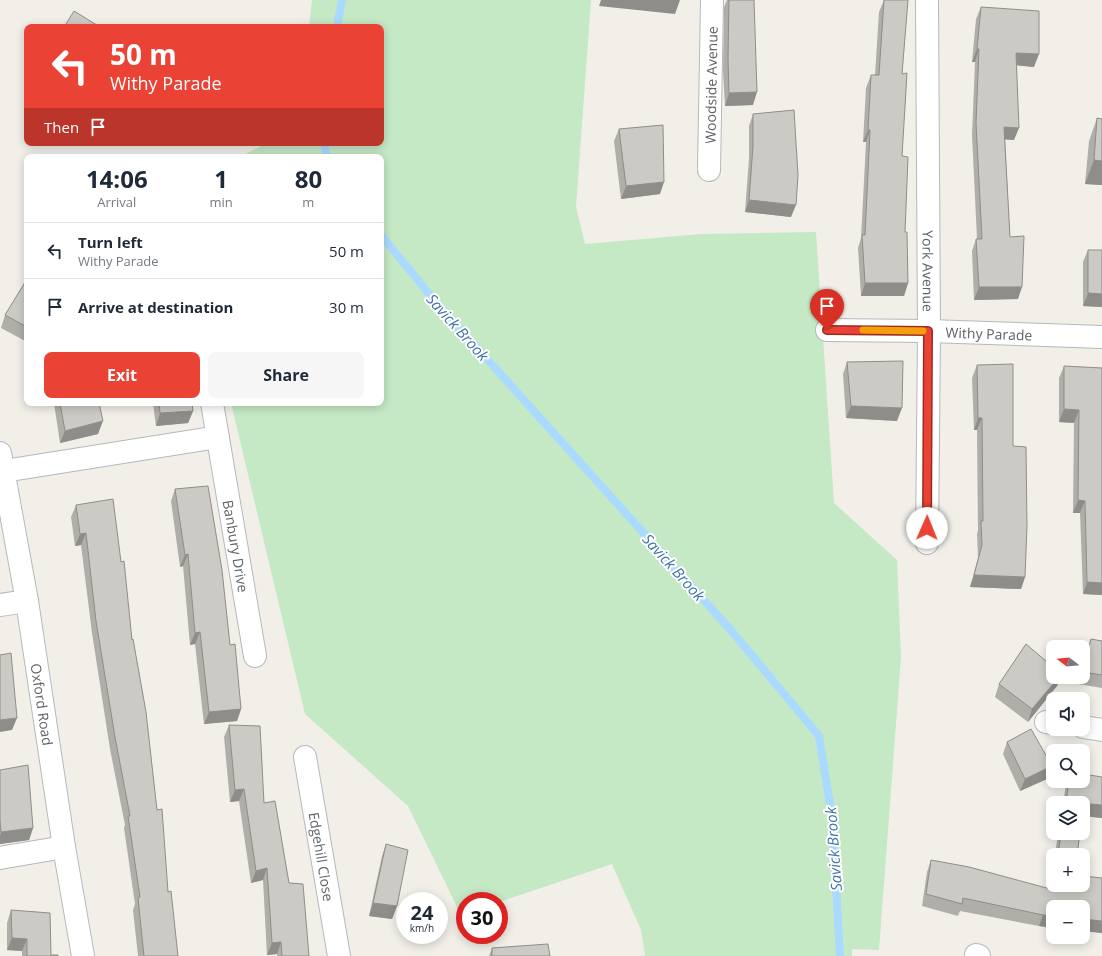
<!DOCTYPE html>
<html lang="en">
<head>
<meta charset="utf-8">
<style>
	body { margin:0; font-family:"Open Sans",sans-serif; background:#f6f6f7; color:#1f2937; height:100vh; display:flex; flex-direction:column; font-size:15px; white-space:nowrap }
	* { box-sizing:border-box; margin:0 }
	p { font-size:13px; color:#747a83 }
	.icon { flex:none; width:22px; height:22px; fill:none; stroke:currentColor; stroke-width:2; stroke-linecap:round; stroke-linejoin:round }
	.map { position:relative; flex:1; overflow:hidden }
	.sheet { position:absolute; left:24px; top:154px; width:360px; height:252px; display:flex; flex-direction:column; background:#fff; border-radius:8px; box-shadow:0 2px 10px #0003 }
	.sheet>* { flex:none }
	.top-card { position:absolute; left:24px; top:24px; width:360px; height:122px; border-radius:8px; box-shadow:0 2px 10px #0003; background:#ea4335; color:#fff; overflow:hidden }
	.needle { width:26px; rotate:286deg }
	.controls { position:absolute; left:1046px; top:640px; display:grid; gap:8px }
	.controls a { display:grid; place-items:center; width:44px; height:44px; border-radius:8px; background:#fff; box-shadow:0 2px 10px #0003; font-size:20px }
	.speed { position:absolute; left:396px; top:892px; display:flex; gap:8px; font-size:20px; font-weight:700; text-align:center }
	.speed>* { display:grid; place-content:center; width:52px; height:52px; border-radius:50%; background:#fff; box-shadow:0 2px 10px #0003; line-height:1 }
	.speed small { font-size:10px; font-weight:400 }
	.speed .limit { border:6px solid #d22; background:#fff; color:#111 }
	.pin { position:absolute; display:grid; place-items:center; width:34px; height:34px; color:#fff; margin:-41px -17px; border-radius:50% 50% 50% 0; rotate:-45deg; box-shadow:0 0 4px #0007 }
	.pin .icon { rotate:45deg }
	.me { position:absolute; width:44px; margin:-22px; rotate:1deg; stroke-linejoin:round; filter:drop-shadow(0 0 3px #0008) }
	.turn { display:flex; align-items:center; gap:14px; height:84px; padding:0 20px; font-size:18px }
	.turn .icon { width:52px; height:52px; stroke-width:2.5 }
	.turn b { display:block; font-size:28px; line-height:34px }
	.then { display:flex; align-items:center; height:38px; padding:0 20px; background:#0003; gap:8px; font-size:15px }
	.eta { display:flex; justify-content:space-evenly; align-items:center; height:68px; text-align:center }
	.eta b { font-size:24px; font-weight:700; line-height:28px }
	.cta { display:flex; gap:8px; margin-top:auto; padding:8px 20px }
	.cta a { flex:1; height:46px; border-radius:8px; background:#ea4335; color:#fff; font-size:16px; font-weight:700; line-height:46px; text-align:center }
	.cta a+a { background:#f6f6f7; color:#1f2937 }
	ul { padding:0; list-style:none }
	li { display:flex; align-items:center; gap:12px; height:56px; padding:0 20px; border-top:1px solid #e0e1e3 }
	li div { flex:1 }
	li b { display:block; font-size:15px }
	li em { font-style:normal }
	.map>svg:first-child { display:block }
	.green { fill:#c5e8c5 }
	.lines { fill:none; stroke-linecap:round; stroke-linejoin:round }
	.stream { stroke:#aadaff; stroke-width:8 }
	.minor-casing { stroke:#b5b8bc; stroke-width:24 }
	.minor { stroke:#fff; stroke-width:22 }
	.wall { fill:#afaea9 }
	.shaded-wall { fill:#8f8d8a }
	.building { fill:#cccac5; stroke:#8f8d8a }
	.route-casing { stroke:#982c22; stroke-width:10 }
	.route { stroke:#ea4335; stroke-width:7 }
	.slow { stroke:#f59e0b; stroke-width:7 }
	.labels { text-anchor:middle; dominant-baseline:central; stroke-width:4; stroke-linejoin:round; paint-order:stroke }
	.street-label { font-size:14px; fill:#5f6368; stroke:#fff }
	.water-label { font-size:15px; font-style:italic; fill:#4174aa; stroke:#fff }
</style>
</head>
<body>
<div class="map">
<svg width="1102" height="956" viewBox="0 0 1102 956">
	<rect width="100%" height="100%" fill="#f1efe8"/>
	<!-- green -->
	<path class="green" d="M312,0H591L576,207L585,244L702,234L816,232L834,503L897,560L901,657L879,950L852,949V956H645L641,930L612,864L499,902V901H465V914L461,915L408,806L305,714L231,403H381V157H239L267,143H381V27H309Z"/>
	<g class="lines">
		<!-- stream -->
		<path class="stream" d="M337,27L342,0
			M324,143L327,157
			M381,235L434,300L729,628L819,736L832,817L840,956"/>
		<defs>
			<g id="minor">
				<path id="s1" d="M927,0L929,331L927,543"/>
				<path id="s2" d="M709,170L712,0"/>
				<path id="s3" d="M827,330L929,331L1102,337"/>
				<path id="s4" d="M212,403L255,656"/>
				<path id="s5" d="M0,453L27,601L64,847L83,956"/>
				<path d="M4,471L218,437"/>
				<path d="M0,605L27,601"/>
				<path d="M1046,722L1053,723"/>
				<path d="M1083,727L1102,730"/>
				<path id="s6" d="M305,757L339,956"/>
				<path d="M0,858L64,847"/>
				<path d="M976,955L979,956"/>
			</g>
		</defs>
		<!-- minor casing -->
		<use href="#minor" class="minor-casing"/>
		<!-- minor -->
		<use href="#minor" class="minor"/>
	</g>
	<!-- wall -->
	<path class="wall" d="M727,0H754L753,105L725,106L723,71L724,7Z
		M884,0L902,74V156L905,232L908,283L904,296H861L858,248L861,238L866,142H863L866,88L871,75H875L879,12Z
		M981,7L1034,67L1017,65L1014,140L1005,139L1010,237L1018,299L974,300L972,251L976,239H977L972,135L975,62H972L976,19Z
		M753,114L791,217L745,212L749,158V126Z
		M1097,118L1102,185L1085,184L1089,141Z
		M619,129L660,194L621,199L614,141Z
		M1088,250H1102V307L1083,306V262Z
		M27,279V342L1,328L5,315Z
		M847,362L897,421L846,418L843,374Z
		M977,365L1013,446L1025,577L1021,589L970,587L978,558L977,534L978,530L977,430H974L972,378Z
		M1064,366L1102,368V595L1083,594L1080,513H1073L1074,423L1059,422V378Z
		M54,403H99L98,434L60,443Z
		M153,403H192L193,411L188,423L156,426Z
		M175,489L230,645L241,709L237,721L204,724L195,644L190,645L183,566L180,567L171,501Z
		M76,505L121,562L157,810L168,892L178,956H138L133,910L135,904L124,828L125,825L110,749L92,633L81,545L75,546L71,517Z
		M1091,639L1102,641V688L1078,684L1080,677H1083V664L1087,651Z
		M1053,677H1060L1057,686L1028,722L995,697L999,684Z
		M229,725L264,803L289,883L309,956H277V954L267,955L263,880L251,883L239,801L230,802L224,737Z
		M1007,742L1047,779L1020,791L1003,754Z
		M0,770L33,828L29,840L0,844Z
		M1067,781H1083L1102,818L1083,816V803H1063L1066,784Z
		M1058,833H1080L1077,855H1055Z
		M386,844L397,906L392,919L369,916L382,856Z
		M931,860L1051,889L1053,874V885H1083L1102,878V933L1039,926L960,911L958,916L922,906L927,872Z
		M11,910L51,955L58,956H22V951L7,950V923Z
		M492,948L550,956H489Z"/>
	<!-- shaded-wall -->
	<path class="shaded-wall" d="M601,0H680L675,14L599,6Z
		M977,49H979L975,62H972Z
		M1016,53L1039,54L1034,67L1012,65Z
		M757,92L753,105L725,106L729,93Z
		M1004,127L1019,128L1014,140L1000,139Z
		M868,130H870L866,142H863Z
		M1094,160L1102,161V185L1085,184Z
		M664,182L660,194L621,199L626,186Z
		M749,200L796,205L791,217L745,212Z
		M865,283H908L904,296H861Z
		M979,287H1022L1018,299L974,300Z
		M1088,293L1102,294V307L1083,306Z
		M851,406L902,408L897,421L846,418Z
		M1064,409L1079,410L1074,423L1059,422Z
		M193,411L188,423L156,426L160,413Z
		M978,418H982L977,430H974Z
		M103,421L98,434L60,443L65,431Z
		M1078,500L1085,501L1080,513H1073Z
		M86,533L81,545L75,546L80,534Z
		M188,554L183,566L180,567L185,555Z
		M974,575L1025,577L1021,589L970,587Z
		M1087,582L1102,583V595L1083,594Z
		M200,632L195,644L190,645L195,633Z
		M1059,677H1060L1057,686L1028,722L1032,709Z
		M241,709L237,721L204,724L209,712Z
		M17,718L12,730L0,732V720Z
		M1052,766L1047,779L1020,791L1025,779Z
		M244,789L239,801L230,802L235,790Z
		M1066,802L1081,803H1066Z
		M1083,803L1102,805V818L1083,816Z
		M33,828L29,840L0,844V836L1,832Z
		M267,868L263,880L251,883L256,871Z
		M373,903L397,906L392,919L369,916Z
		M1043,915L1053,916V928L1039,926Z
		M1083,919L1102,921V933L1083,931Z
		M12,938L27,939L22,951L7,950Z
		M281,942L277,954L267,955L272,943Z"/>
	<!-- building -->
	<path class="building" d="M729,0H754L757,92L729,93L728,59Z
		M884,0H908L902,74L907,73L902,156L908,157L905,232H907L908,283H865L862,235H865L870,130H868L871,75H879Z
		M981,7L1039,11V54L1016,53L1019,128L1004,127L1010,237L1024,236L1022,287H979L976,239H982L976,123L979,49H977Z
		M74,11L100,27H64Z
		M794,110L798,175L796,205L749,200L753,146V114Z
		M1097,118L1102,119V161L1094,160Z
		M663,125L664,182L626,186L619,129Z
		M1088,250H1102V294L1088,293Z
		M27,279V327L5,315Z
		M903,361L902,408L851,406L847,362Z
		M1013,364V446L1026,447L1027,526L1025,577L974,575L982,545L981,521H983L982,418H978L977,365Z
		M1064,366L1102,368V583L1087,582L1085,501L1078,500L1079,410L1064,409Z
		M60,403H99L103,421L65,431Z
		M159,403H192L193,411L160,413Z
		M208,486L222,570L230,645L235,644L241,709L209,712L200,632L195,633L188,554L185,555L175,489Z
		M113,499L121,562L124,561L132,640L133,639L146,712L157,810L162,809L168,892L171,891L178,956H144L138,898L140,897L128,816H130L115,737L96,621L86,533L80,534L76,505Z
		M1091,639L1102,641V675L1083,672V668Z
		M1026,644L1053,667V677H1059L1032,709L999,684Z
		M11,653L17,718L0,720V655Z
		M229,725L260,726L264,803L275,801L289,883L303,884L309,956H282L281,942L272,943L267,868L256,871L244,789L235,790Z
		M1031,729L1052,766L1025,779L1007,742Z
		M28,765L33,828L1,832L0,820V770Z
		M1083,774L1102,777V805L1066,802L1069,781H1083Z
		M1061,833H1080L1077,855H1058Z
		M386,844L408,850L397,906L373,903Z
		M931,860L969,867L1054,890L1055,885H1083V876L1102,878V921L1083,919V907H1053V916L1043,915L963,898L962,904L926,894Z
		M11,910L50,913L51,955H58V956H27V939L12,938Z
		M548,944L550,956H492V948Z"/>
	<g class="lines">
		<defs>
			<path id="route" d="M827,330L928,331L927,528"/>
		</defs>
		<!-- route casing -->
		<use href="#route" class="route-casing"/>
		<!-- route -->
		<use href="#route" class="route"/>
		<!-- slow -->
		<path class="slow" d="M863,330L923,331"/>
	</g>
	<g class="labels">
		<!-- street labels -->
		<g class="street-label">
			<text stroke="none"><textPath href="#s2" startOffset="85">Woodside Avenue</textPath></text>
			<text stroke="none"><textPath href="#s1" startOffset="271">York Avenue</textPath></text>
			<text stroke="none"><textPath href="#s3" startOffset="162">Withy Parade</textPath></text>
			<text stroke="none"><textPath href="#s4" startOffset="145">Banbury Drive</textPath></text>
			<text stroke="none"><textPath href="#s5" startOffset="255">Oxford Road</textPath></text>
			<text stroke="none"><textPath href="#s6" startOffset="101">Edgehill Close</textPath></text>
		</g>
		<!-- water labels -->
		<g class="water-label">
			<text transform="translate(458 327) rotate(48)">Savick Brook</text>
			<text transform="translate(674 567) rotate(48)">Savick Brook</text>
			<text transform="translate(833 849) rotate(-94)">Savick Brook</text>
		</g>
	</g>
</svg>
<div class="controls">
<a><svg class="needle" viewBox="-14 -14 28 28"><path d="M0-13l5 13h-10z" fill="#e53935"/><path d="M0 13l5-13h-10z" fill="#747a83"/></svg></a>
<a><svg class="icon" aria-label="sound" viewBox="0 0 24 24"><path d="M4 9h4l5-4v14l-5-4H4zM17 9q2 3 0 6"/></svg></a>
<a><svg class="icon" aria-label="search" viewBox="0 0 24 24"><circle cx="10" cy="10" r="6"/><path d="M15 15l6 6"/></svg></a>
<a><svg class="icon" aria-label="layers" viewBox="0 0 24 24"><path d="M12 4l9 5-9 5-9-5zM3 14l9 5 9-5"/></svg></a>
<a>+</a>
<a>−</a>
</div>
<div class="speed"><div>24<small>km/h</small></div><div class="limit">30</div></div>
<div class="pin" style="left:827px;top:330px;background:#d93025"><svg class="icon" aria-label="arrive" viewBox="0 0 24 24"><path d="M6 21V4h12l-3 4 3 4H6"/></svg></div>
<svg class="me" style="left:927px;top:528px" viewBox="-20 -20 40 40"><circle r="19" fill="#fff"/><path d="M0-13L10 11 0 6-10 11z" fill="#ea4335"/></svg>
<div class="top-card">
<div class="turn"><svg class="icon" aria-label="left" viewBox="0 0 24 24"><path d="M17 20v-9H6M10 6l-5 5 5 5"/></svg><div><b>50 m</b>Withy Parade</div></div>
<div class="then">Then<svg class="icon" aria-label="arrive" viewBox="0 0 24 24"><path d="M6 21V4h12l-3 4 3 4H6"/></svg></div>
</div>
<section class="sheet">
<div class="eta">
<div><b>14:06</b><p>Arrival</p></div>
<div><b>1</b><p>min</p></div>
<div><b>80</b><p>m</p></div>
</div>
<ul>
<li><svg class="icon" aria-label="left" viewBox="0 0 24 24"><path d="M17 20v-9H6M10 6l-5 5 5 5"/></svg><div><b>Turn left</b><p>Withy Parade</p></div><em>50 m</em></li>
<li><svg class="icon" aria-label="arrive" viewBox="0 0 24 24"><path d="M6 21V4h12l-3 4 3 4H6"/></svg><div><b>Arrive at destination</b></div><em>30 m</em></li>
</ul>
<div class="cta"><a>Exit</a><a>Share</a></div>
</section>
</div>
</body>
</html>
